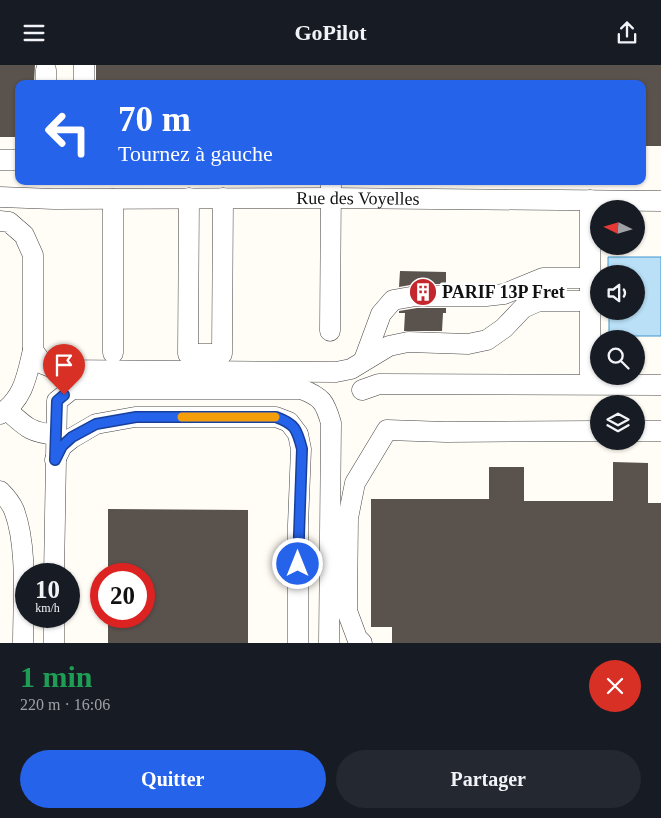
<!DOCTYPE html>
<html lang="fr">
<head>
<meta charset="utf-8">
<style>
	body { margin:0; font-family:Georgia,serif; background:#242831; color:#f1f3f6; height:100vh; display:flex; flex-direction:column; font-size:19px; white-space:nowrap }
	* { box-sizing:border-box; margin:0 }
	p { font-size:16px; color:#9ea1a6 }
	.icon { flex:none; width:28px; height:28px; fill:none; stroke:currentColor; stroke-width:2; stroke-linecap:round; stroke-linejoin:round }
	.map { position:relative; height:578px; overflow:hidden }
	.panel { display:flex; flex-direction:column; background:#171b24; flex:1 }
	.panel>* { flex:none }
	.banner { position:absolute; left:15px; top:15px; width:631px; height:105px; border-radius:10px; box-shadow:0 1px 4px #0004; background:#2563eb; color:#fff; overflow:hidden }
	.needle { width:32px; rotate:275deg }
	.controls { position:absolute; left:590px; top:135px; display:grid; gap:10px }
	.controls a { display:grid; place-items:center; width:55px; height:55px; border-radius:50%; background:#171b24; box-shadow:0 1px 4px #0004; font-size:25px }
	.speed { position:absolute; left:15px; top:498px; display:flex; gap:10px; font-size:25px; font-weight:700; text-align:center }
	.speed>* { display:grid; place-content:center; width:65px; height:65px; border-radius:50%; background:#171b24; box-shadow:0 1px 4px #0004; line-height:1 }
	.speed small { font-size:12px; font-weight:400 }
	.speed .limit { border:8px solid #d22; background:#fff; color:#111 }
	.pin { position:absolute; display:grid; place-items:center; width:42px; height:42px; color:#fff; margin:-51px -21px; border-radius:50% 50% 50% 0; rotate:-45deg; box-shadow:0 0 5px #0007 }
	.pin .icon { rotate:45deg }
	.me { position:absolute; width:55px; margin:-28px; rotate:0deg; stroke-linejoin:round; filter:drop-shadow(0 0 4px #0008) }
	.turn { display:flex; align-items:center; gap:18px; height:105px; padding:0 20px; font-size:22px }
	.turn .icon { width:65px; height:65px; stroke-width:2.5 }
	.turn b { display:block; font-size:35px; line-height:42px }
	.round { display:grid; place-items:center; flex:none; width:52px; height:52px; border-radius:26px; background:#242831 }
	.summary { display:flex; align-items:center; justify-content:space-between; height:85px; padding:0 20px }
	h1 { font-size:30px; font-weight:700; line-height:38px; color:#1e9e55 }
	.action { display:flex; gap:10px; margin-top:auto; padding:10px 20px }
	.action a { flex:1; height:58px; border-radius:30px; background:#2563eb; color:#fff; font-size:20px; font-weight:700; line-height:58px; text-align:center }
	.action a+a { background:#242831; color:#f1f3f6 }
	header { display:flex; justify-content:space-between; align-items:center; height:65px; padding:0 20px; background:#171b24; font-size:22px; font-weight:700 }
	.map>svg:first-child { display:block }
	.water { fill:#b9e0f7; stroke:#3f96cf }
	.building { fill:#5a524d }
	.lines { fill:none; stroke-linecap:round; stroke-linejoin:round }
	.minor-casing { stroke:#444; stroke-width:21 }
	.minor { stroke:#fff; stroke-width:20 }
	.route-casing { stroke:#184099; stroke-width:12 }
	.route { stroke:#2563eb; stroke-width:9 }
	.slow { stroke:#f59e0b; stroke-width:9 }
	.labels { text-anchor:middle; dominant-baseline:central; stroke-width:5; stroke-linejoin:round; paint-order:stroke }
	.street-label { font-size:18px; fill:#111; stroke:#fff }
	.poi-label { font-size:18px; font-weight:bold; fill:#111; stroke:#fff; text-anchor:start }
</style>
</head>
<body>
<header><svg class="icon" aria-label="menu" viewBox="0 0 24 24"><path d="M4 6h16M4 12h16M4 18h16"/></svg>GoPilot<svg class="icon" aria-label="share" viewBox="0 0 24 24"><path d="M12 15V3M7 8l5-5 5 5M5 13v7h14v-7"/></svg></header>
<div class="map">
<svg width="661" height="578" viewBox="0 0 661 578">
	<rect width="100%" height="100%" fill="#fffdf5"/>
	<!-- water -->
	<path class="water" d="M608,192H661V271H609V246H636V209H608Z"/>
	<!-- building -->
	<path class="building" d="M0,0H35L34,19H19L18,72H0Z
		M96,0H661V81H642V19H96Z
		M400,206L446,207V219H416L399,222Z
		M417,243H446V248H443L442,266H404L405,248H399V246Z
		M613,397L648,398V438H661V578H392V562H371V434H489V402H524V436H613Z
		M108,444L248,445V578H108V551H144V509H108Z"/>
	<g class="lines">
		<defs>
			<g id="minor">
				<path d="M46,19V5"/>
				<path d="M84,19V0"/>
				<path d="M0,95H19"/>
				<path id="s1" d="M0,132L54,134L330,133L661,136"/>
				<path d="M189,133L188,289H222L223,133"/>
				<path d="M113,134V288"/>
				<path d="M590,135V319"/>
				<path d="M0,156L9,157L24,170L33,190V285L43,299L58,305L336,307L351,304L389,281L408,277L468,279L487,275L504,263L523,243L539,236H590"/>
				<path d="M330,266L331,116"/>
				<path d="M364,295L381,249L393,235L416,231H486L504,229L543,213H590"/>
				<path d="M362,325L379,319L661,320"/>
				<path d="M7,345C26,362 29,367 56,370"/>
				<path d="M0,349C24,334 27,310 33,285"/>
				<path d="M636,366H661"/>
				<path d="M55,395L62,381L72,373L96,359L135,352H276L289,357L298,369L301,384L298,460V578"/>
				<path d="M0,426C5,431 11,438 14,445C28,482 23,537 23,578"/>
				<path d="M54,509L57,336L72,324H301C322,332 325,337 331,358L329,578"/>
				<path d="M54,578V551"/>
				<path d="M362,578L357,573L347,546L348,453L355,418L387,365L446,367L599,366"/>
			</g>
		</defs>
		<!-- minor casing -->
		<use href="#minor" class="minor-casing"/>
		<!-- minor -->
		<use href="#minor" class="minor"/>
	</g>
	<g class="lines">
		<defs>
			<path id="route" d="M64,330L57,336L55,395L62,381L72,372L96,359L136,352H276C295,359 297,364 302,384L298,499"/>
		</defs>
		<!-- route casing -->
		<use href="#route" class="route-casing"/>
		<!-- route -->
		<use href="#route" class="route"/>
		<!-- slow -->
		<path class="slow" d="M182,352H275"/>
	</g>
	<!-- icons -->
	<defs>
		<symbol id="building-disc" viewBox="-11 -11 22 22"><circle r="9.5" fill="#c4262e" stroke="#fff"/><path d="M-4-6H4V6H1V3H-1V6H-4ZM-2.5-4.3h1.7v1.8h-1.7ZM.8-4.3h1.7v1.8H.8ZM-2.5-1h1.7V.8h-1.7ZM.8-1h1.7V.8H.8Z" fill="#fff"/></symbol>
	</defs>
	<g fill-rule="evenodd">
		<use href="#building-disc" x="407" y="211" width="32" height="32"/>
	</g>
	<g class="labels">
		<!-- street labels -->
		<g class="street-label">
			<text stroke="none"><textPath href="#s1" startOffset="358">Rue des Voyelles</textPath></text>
		</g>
		<!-- poi labels -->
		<g class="poi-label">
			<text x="442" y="227">PARIF 13P Fret</text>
		</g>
	</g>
</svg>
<div class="controls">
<a><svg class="needle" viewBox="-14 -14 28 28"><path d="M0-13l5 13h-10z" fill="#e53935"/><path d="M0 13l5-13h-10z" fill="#9ea1a6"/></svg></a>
<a><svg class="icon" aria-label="sound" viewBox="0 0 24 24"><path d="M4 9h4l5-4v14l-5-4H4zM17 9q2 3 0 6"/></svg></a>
<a><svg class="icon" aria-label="search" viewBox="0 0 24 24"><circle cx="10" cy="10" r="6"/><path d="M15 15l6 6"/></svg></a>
<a><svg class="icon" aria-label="layers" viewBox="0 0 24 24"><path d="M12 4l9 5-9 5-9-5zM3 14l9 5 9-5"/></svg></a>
</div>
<div class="speed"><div>10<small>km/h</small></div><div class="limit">20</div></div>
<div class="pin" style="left:64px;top:330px;background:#d93025"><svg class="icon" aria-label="arrive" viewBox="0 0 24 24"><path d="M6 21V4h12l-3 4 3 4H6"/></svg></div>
<svg class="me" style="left:298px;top:499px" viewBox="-20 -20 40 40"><circle r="17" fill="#2563eb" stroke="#fff" stroke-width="3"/><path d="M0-11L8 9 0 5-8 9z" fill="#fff"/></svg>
<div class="banner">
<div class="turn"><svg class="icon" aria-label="left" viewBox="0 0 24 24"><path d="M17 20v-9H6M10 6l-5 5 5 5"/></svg><div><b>70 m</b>Tournez à gauche</div></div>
</div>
</div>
<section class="panel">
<div class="summary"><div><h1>1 min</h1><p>220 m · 16:06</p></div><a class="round" style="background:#d93025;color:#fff"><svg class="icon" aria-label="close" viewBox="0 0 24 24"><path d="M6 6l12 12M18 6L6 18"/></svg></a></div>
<div class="action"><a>Quitter</a><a>Partager</a></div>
</section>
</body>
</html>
